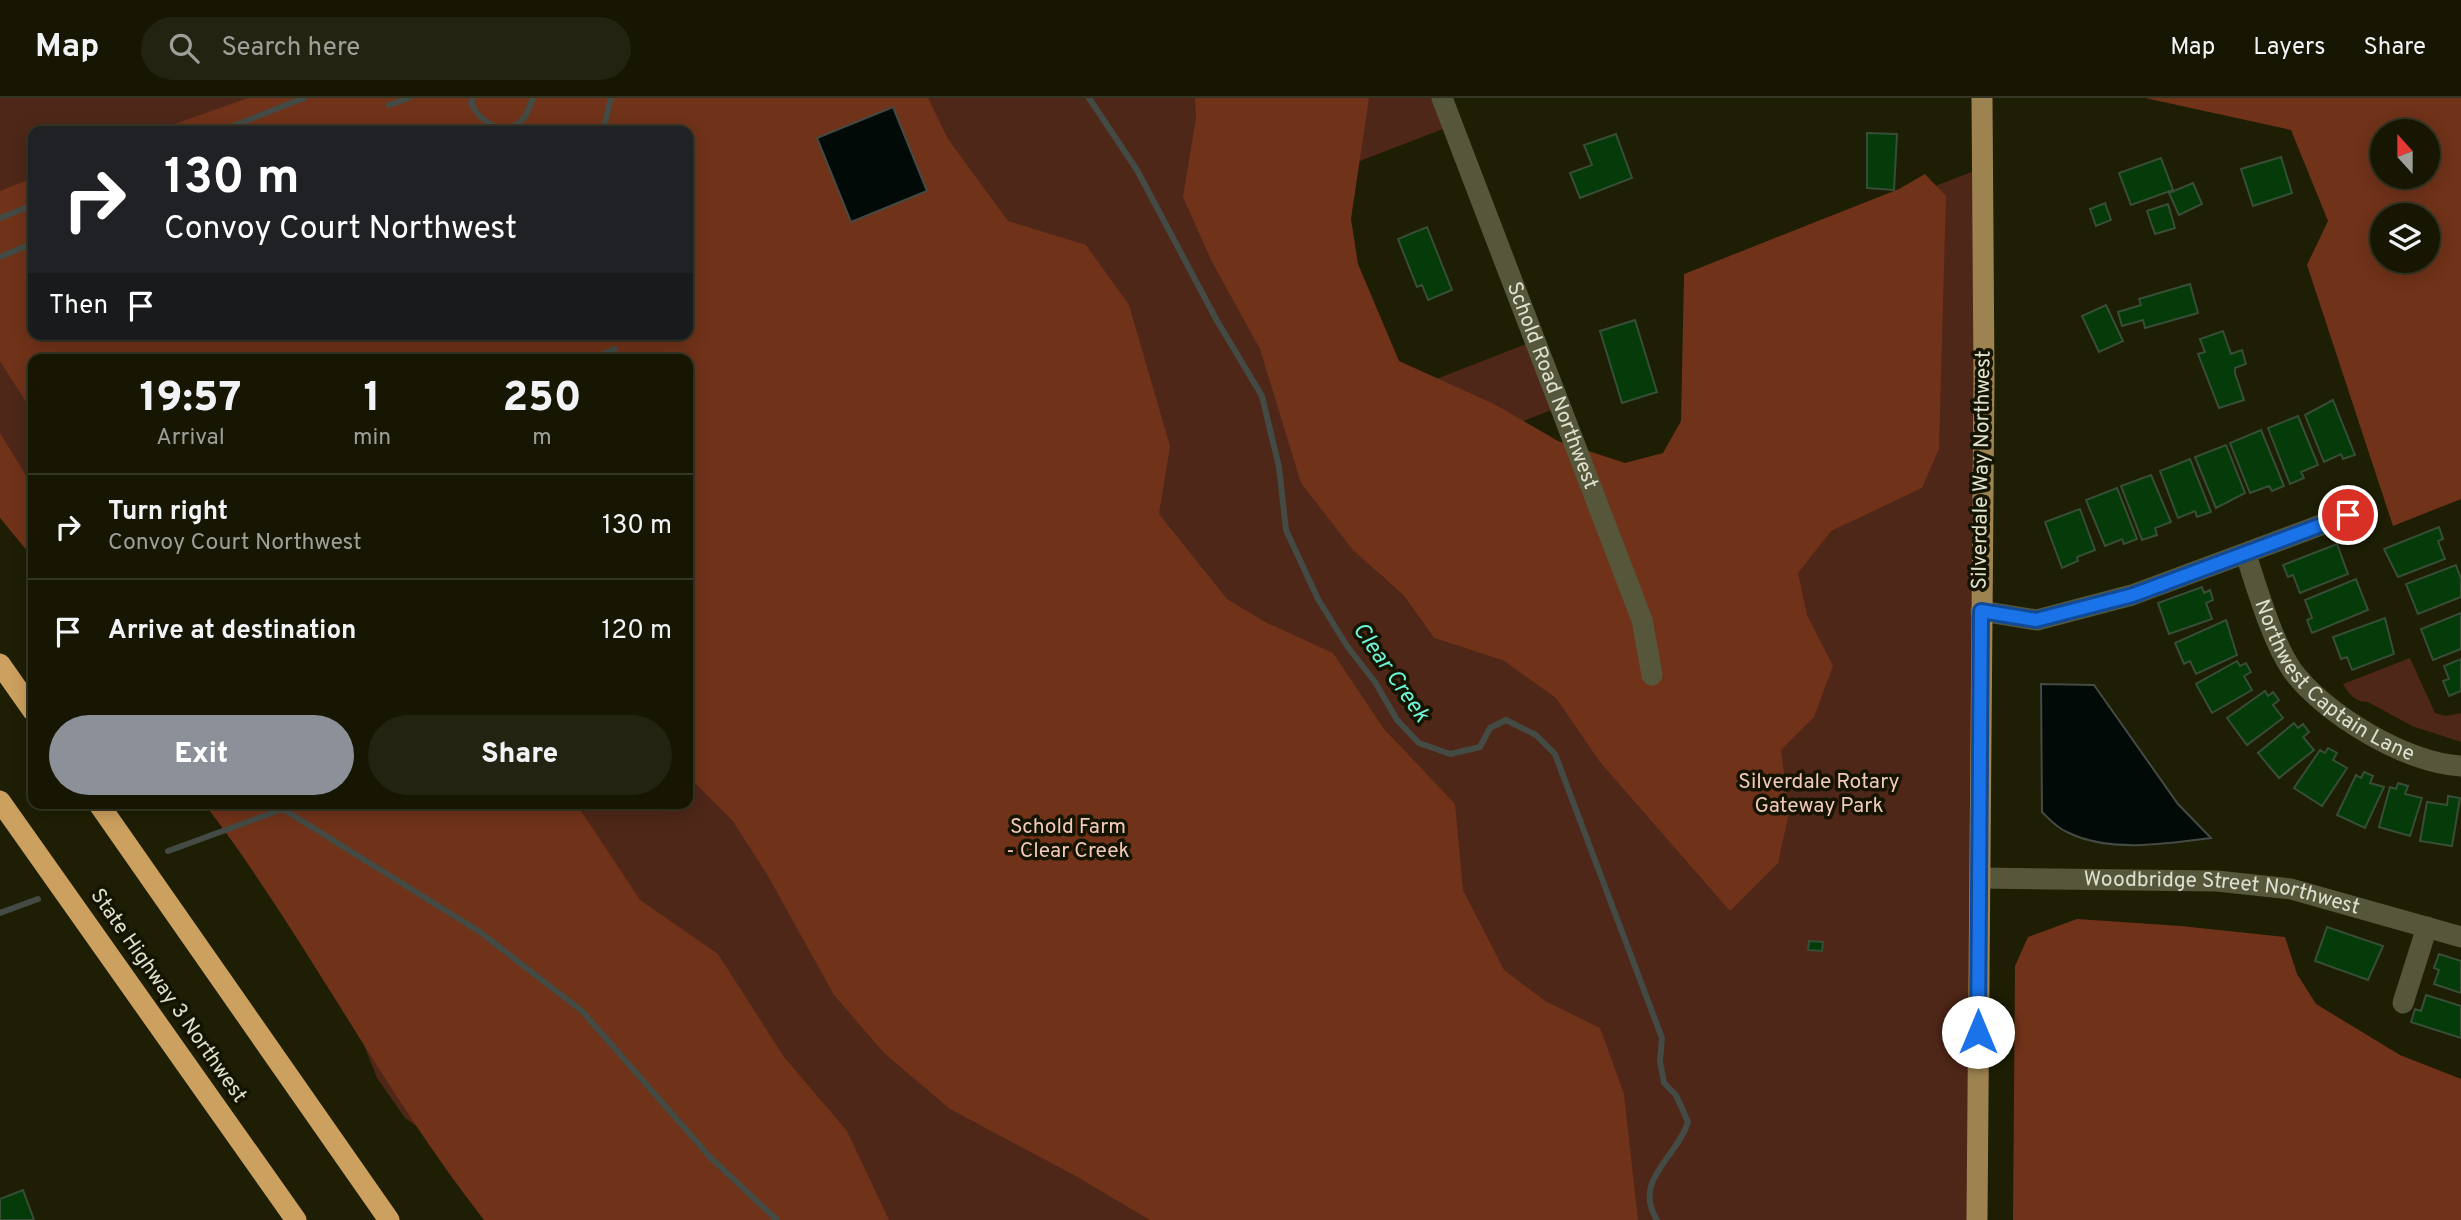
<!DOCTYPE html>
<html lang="en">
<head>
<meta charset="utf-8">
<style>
	body { margin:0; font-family:Overpass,sans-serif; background:#232311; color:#f1f3f6; height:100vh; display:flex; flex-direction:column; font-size:26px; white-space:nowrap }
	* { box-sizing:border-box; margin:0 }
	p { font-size:23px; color:#9e9f99 }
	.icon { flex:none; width:38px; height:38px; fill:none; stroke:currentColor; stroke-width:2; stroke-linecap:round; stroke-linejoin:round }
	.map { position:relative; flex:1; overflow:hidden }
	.panel { position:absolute; left:28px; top:256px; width:665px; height:455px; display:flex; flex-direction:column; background:#161602; border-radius:14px; box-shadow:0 4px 18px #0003,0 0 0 2px #353524 }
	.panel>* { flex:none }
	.top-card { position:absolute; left:28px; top:28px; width:665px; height:214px; border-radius:14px; box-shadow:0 4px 18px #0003,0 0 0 2px #353524; background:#202124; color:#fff; overflow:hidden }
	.needle { width:46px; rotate:339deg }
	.tools { position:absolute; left:2370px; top:21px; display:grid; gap:14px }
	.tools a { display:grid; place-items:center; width:70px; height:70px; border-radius:50%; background:#161602; box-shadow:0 4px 18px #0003,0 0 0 2px #353524; font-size:35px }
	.pin { position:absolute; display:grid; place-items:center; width:60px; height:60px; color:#fff; margin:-30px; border:4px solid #fff; border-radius:50%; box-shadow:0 2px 7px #0007 }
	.me { position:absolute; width:77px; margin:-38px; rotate:0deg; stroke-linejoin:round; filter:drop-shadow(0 0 5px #0008) }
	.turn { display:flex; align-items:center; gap:24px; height:147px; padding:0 21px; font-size:32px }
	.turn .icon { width:91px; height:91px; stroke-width:2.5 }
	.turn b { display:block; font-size:49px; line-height:60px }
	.then { display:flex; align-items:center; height:66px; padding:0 21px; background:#0003; gap:14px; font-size:26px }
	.eta { display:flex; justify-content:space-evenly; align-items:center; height:119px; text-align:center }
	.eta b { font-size:42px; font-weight:800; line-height:49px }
	.cta { display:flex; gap:14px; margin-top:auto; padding:14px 21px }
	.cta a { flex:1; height:80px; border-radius:42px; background:#8c9099; color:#fff; font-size:28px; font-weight:800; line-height:80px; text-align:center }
	.cta a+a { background:#232311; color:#f1f3f6 }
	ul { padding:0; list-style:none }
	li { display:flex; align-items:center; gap:21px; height:105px; padding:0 21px; border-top:2px solid #353524 }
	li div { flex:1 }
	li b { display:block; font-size:26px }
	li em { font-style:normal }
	header { display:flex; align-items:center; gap:42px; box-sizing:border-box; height:98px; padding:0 35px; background:#161602; border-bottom:2px solid #353524 }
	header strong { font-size:33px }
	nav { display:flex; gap:38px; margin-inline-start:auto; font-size:24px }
	.search { width:490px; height:63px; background:#232311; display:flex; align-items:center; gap:18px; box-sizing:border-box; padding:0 24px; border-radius:38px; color:#9e9f99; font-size:26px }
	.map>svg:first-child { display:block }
	.green { fill:#4e2718; fill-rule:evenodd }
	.forest { fill:#703219; fill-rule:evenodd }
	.water { fill:#020a08; stroke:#444a44; stroke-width:2 }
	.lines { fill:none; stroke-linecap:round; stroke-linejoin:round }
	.stream { stroke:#444a44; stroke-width:6 }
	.building { fill:#043b09; stroke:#384d37; stroke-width:2 }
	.minor { stroke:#56573a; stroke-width:21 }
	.major { stroke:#9d8350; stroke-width:21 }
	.highway { stroke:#cca05f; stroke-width:21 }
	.route-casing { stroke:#114b97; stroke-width:18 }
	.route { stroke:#1a73e8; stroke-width:12 }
	.labels { text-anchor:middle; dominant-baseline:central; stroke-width:7; stroke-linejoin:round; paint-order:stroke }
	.street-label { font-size:21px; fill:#dfe0d0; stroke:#141400 }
	.park-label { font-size:21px; fill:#f2cabb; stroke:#141400 }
	.water-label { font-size:23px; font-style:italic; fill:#6ef5da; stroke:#141400 }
</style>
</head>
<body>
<header>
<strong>Map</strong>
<div class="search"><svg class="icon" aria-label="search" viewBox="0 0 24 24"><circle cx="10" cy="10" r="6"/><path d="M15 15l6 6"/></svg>Search here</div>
<nav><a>Map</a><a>Layers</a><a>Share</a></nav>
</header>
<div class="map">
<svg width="2461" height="1122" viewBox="0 0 2461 1122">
	<rect width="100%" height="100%" fill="#1d1e03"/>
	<!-- green -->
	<path class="green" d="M0,0H1442L1453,27L1239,110L1318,327L1534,243L1559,309L1348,392L1378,475L1404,498L1434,540L1504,563L1538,587L1690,528L1691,182L1982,70L1977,1122H547L405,1020L377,980L321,840L227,705H688V261H33V428L0,380ZM33,33H688V236H33Z
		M2410,560L2435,615L2446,618L2461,615V644L2412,628L2368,604C2356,605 2349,596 2343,586Z"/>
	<!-- forest -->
	<path class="forest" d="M248,0H928L948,41L1008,123L1086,147L1129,207L1170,348L1159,416L1227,501L1267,525L1333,555L1384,631L1455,706L1463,792L1504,872L1545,903L1600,930L1624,996L1638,1122H1150L1074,1077L950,1011L884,955L834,897L768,778L732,722L688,678V261H33V315L0,263V93L33,80V236H688V33H155Z
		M1195,0H1369L1351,121L1358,166L1399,263L1494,306L1558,343L1625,365L1663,355L1681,323L1684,176L1899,91L1925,76L1946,98L1939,351L1922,390L1831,433L1798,475L1807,517L1833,568L1814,619L1781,652L1789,715L1778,765L1730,813L1600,664L1556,600L1504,563L1434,540L1404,498L1353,452L1301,385L1260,251L1211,162L1183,99L1196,20Z
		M2145,0H2461V401L2393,428L2307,167L2328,123L2291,32ZM2427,33V79H2382V33ZM2382,117H2427V163H2382Z
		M0,335L33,389V460L0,420Z
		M204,705H565L581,713L640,802L718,856L784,959L847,1033L889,1122H484C381,990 305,838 204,705Z
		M2077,821L2181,828L2285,839L2297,876L2316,906L2400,957L2461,981V1122H2013L2015,868L2028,839Z"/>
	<!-- water -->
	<path class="water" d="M893,9L927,93L851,124L817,40Z
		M2041,586L2094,587L2178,706L2211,740C2167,746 2108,755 2067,734C2057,730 2049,721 2042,714Z"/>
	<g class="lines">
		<!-- stream -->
		<path class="stream" d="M473,0L471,5C480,23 504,42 523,21C528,16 530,6 533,0
			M1089,0L1137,72L1216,221L1262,298L1279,369L1286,432L1318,501L1347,548L1375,584L1397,622L1419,645L1450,656L1480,649L1490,630L1506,622L1536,637L1555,656L1662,940L1660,963L1664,985L1676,997L1688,1024C1677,1060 1632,1082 1657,1122
			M389,7L409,0
			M220,33L304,0
			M317,33L322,32
			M603,33L611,0
			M0,120L33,107
			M0,159L33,145
			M592,261L615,251
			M168,753L283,711L480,834L582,913L710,1059L777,1122
			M0,815L38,801"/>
	</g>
	<!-- building -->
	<path class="building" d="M1867,35L1897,36L1894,92L1867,90Z
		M1616,36L1632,80L1580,100L1570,75L1592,67L1584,47Z
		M2281,59L2292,95L2253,108L2241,71Z
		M2161,60L2173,92L2131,107L2119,75Z
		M2193,85L2202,106L2179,117L2169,95Z
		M2105,105L2111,122L2096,128L2090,111Z
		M2168,106L2175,130L2155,136L2147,113Z
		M1427,129L1452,192L1428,202L1422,187L1417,189L1398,141Z
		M2190,186L2198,215L2145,230L2143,222L2122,228L2118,214L2141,207L2139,201Z
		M2106,207L2123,243L2099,254L2082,218Z
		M1635,222L1657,294L1622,305L1600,233Z
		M2223,233L2231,256L2242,252L2246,266L2235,270V275L2244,302L2219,310L2198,256L2205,254L2200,241Z
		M2333,302L2355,357L2343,361L2341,356L2324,364L2305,317Z
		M2298,318L2318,367L2301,374L2304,380L2290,386L2268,330Z
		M2261,332L2284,388L2272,393L2269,388L2250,395L2230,345Z
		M2226,347L2245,395L2216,410L2195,359Z
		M2190,361L2211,414L2197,419L2195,413L2178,420L2160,373Z
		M2151,377L2171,424L2155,430L2157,437L2142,442L2121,388Z
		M2117,390L2137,441L2124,446L2122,441L2105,448L2086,402Z
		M2080,411L2095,452L2077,459L2078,463L2062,470L2045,424Z
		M2439,429L2443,441L2438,443L2445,461L2398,479L2384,451Z
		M2337,446L2348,476L2300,495L2293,477L2288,479L2283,467Z
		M2456,467L2461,481V499L2418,516L2406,486Z
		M2356,481L2368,512L2312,535L2307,522L2312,520L2305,502Z
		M2202,489L2204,495L2210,492L2213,502L2206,505L2212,521L2169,536L2158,505Z
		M2461,515V551L2433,562L2421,531Z
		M2385,520L2394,556L2352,572L2347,559L2341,561L2333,539Z
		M2226,522L2237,557L2196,576L2190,563L2184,566L2175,545Z
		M2461,561V593L2449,598L2443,583L2449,581L2444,568Z
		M2237,563L2240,568L2246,565L2251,574L2244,578L2252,592L2212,615L2196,586Z
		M2265,593L2268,598L2273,594L2279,602L2273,607L2283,620L2247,647L2227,620Z
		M2294,625L2298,630L2303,626L2309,634L2303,639L2314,652L2279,680L2258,655Z
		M2328,650L2337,655L2333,662L2347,670L2322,708L2294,690L2320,652L2325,655Z
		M2364,674L2373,678L2370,685L2384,689L2365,730L2337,717L2356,677L2361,680Z
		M2398,685L2408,688L2405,696L2422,700L2410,738L2379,729L2390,689L2396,691Z
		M2448,698L2460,700L2452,748L2420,743L2427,704L2447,707Z
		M2327,829L2383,848L2368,882L2315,863Z
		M1809,843L1823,844L1822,853L1808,852Z
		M2439,856L2461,863V895L2434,886L2439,872L2434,870Z
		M2426,897L2461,908V940L2411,924L2415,911L2421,913Z
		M23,1092L34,1122H0V1101Z"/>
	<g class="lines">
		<!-- minor -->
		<g class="minor">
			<path id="s1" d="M1442,0L1642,522L1652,577"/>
			<path id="s2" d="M2246,457C2257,490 2272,543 2292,572C2323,615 2407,666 2461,668"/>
			<path d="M1981,513L2037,522L2132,497L2348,417"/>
			<path id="s3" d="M1980,780L2217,783L2291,791L2461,839"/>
			<path d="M2403,905L2427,829"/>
		</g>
		<!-- major -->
		<path class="major" d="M1977,1122L1984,279L1982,0"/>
		<!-- highway -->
		<path class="highway" d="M0,566L33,613
			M0,703L296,1122
			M98,705L389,1122"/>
	</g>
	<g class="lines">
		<defs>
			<path id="route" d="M1978,934L1981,513L2036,522L2133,497L2348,417"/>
		</defs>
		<!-- route casing -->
		<use href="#route" class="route-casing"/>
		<!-- route -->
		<use href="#route" class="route"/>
	</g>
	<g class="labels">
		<!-- street labels -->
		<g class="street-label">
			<text stroke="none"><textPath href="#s1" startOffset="308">Schold Road Northwest</textPath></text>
			<text transform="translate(1982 372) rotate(-89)">Silverdale Way Northwest</text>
			<text stroke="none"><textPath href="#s2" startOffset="161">Northwest Captain Lane</textPath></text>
			<text stroke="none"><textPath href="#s3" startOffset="243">Woodbridge Street Northwest</textPath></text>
			<text transform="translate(168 898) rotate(55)">State Highway 3 Northwest</text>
		</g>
		<!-- park labels -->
		<g class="park-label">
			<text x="1819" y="684">Silverdale Rotary<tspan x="1819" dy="24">Gateway Park</tspan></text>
			<text x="1068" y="729">Schold Farm<tspan x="1068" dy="24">- Clear Creek</tspan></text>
		</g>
		<!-- water labels -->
		<g class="water-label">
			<text transform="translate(1390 575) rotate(55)">Clear Creek</text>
		</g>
	</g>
</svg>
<div class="tools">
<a><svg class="needle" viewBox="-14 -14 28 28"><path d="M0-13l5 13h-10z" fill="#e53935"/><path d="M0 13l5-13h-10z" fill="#9e9f99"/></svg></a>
<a><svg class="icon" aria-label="layers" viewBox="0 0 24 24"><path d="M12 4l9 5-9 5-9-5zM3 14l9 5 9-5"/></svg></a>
</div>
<div class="pin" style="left:2348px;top:417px;background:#d93025"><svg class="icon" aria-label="arrive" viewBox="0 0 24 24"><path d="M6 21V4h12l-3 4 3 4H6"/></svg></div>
<svg class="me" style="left:1978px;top:934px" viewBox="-20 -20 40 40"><circle r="19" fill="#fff"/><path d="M0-13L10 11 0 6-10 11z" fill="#1a73e8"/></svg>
<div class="top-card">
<div class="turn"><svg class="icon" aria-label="right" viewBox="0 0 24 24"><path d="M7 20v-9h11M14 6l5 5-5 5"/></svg><div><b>130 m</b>Convoy Court Northwest</div></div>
<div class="then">Then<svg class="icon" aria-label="arrive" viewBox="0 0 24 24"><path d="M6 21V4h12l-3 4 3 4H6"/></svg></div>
</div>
<section class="panel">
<div class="eta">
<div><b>19:57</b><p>Arrival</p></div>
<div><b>1</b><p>min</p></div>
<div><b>250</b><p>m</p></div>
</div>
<ul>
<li><svg class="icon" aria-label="right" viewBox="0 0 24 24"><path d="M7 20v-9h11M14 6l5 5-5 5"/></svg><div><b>Turn right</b><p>Convoy Court Northwest</p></div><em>130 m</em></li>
<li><svg class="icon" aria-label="arrive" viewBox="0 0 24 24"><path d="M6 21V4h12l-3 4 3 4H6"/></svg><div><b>Arrive at destination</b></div><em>120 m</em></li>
</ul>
<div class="cta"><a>Exit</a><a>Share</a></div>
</section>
</div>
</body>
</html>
